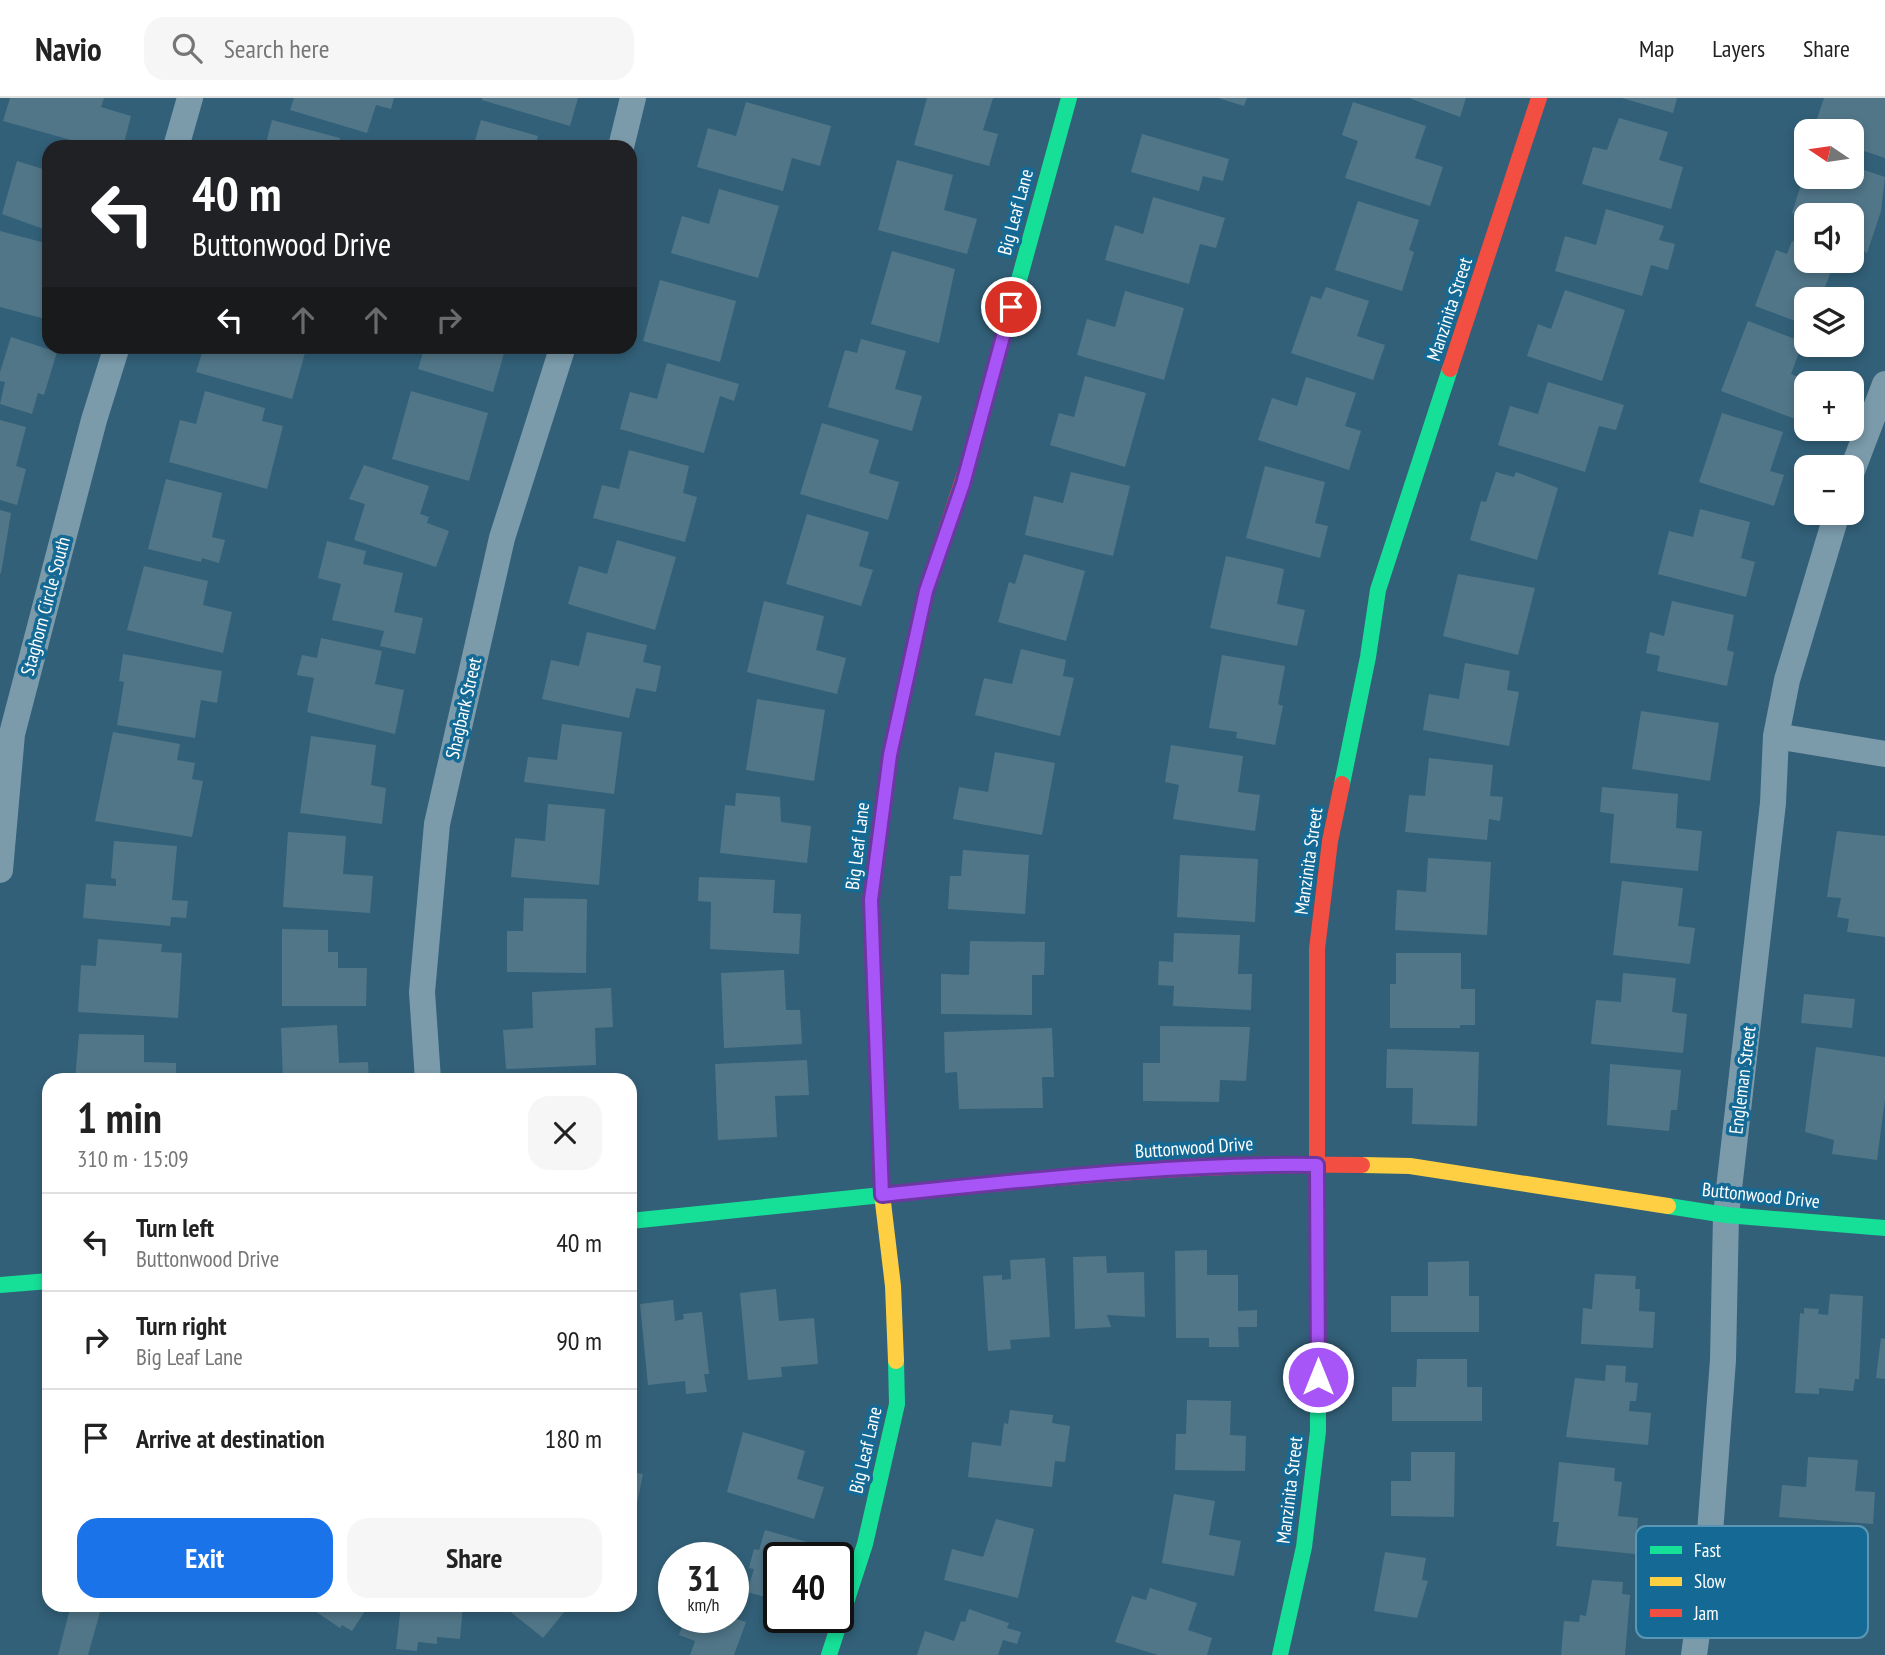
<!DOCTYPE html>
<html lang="en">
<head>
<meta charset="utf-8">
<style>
	body { margin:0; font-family:"PT Sans Narrow",sans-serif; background:#f6f6f6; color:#222; height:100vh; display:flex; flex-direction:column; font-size:26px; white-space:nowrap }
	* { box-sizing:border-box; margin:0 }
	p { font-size:23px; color:#767676 }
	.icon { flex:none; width:38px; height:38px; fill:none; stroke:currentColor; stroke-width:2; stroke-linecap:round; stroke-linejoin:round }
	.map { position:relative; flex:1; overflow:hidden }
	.details { position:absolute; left:42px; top:975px; width:595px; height:539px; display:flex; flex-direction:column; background:#fff; border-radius:21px; box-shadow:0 4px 10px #0003 }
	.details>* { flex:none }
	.guide { position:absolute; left:42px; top:42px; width:595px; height:214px; border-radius:21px; box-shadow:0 4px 10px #0003; background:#202124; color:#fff; overflow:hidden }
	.needle { width:46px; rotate:283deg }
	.buttons { position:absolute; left:1794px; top:21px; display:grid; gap:14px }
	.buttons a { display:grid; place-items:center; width:70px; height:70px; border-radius:14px; background:#fff; box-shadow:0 4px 10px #0003; font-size:35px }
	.speed { position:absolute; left:658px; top:1444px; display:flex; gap:14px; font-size:35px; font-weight:700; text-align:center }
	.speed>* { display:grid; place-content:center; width:91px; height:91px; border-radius:50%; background:#fff; box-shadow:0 4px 10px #0003; line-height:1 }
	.speed small { font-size:18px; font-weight:400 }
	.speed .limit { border:4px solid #111; border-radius:10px; background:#fff; color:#111 }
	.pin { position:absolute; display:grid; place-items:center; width:60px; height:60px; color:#fff; margin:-30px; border:4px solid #fff; border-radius:50%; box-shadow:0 2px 7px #0007 }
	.me { position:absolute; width:77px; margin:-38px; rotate:0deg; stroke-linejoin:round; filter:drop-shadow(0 0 5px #0008) }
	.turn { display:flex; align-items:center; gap:24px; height:147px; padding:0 35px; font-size:32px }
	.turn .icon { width:91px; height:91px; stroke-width:2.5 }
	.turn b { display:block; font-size:49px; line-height:60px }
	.lanes { display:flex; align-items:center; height:66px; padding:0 35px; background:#0003; justify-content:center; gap:35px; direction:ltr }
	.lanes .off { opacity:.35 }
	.round { display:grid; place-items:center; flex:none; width:74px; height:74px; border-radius:21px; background:#f6f6f6 }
	.summary { display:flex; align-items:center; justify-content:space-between; height:119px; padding:0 35px }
	h1 { font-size:42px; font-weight:800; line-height:52px }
	.primary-button { display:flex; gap:14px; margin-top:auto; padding:14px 35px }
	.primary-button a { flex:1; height:80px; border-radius:21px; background:#1a73e8; color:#fff; font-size:28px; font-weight:800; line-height:80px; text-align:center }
	.primary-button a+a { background:#f6f6f6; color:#222 }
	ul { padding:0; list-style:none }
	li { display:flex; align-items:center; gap:21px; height:98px; padding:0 35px; border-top:2px solid #e0e0e0 }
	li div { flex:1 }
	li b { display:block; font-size:26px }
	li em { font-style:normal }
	header { display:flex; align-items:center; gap:42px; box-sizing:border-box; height:98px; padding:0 35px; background:#fff; border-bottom:2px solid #e0e0e0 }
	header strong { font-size:33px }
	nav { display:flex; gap:38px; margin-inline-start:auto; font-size:24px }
	.search { width:490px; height:63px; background:#f6f6f6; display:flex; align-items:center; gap:18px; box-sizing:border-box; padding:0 24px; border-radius:21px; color:#767676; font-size:26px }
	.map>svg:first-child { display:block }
	.building { fill:#517688 }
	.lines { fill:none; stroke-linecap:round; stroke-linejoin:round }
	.street { stroke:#7b9bab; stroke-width:26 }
	.fast { stroke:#16e098; stroke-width:16 }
	.slow { stroke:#ffcf43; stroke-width:16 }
	.jam { stroke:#f24e42; stroke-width:16 }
	.route-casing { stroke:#6d37a1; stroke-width:18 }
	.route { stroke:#a855f7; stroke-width:12 }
	.labels { text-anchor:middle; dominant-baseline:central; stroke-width:7; stroke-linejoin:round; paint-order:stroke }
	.street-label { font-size:19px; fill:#fff; stroke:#156a95 }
	.key { fill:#156a95; stroke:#5b97b5; stroke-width:2 }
	.key-label { font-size:19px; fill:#fff }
</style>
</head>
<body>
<header>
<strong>Navio</strong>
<div class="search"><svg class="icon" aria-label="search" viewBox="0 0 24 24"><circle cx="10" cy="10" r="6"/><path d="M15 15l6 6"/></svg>Search here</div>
<nav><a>Map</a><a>Layers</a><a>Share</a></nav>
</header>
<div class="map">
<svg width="1885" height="1557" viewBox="0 0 1885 1557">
	<rect width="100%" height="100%" fill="#326078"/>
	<!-- building -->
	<path class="building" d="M10,0H104L101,9L131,18L123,49H96L3,23Z
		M294,0H394L391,11L376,7L367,35L290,12Z
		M482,0H578L570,28L482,2Z
		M927,0H993L983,32L998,36L989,68L914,47Z
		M1218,0H1247L1244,8Z
		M1409,0H1466L1460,19Z
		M1622,0H1677L1673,15Z
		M1824,0H1885V60L1852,49V33H1813Z
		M746,4L831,28L820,68L792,60L783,93L697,69L708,30L736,38Z
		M1353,4L1426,28L1415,60L1443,69L1430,108L1345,80L1358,43L1342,37Z
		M1619,20L1668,34L1659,62L1683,69L1671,111L1582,86L1593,49L1607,52Z
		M272,22L340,40L337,49H265Z
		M481,22L538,38L535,49H473Z
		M1142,36L1229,61L1223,83L1203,78L1199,93L1131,74Z
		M49,54V133L2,116L17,63L43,71Z
		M897,62L953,77L944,112L977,121L967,156L878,132Z
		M1852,68L1885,79L1881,113L1867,155L1852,147V117L1806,119L1792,115L1803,80L1852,79Z
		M719,91L779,108L758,180L671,155L682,118L709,126Z
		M1153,99L1225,120L1216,150L1200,146L1189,186L1105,162L1115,127L1143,136Z
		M1358,103L1419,122L1409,152L1414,154L1402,193L1335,172Z
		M1606,111L1664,128L1659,142L1675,146L1668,172L1651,167L1642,198L1555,173L1565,138L1596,147Z
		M0,133L49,146V222L0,209Z
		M1792,143L1806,149V163H1835L1823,194L1841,201H1806V227L1755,208L1776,152L1787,156Z
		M892,153L955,171L939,245L871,226Z
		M660,182L736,203L720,264L643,243Z
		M1326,189L1369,203L1357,238L1385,247L1373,282L1291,255L1311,198L1321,201Z
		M1565,192L1625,212L1602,283L1527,258L1538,226L1551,231Z
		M1125,193L1184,210L1164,282L1077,257L1087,221L1115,229Z
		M1748,223L1803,244L1791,276L1813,285H1806V325L1721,293Z
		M11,239L57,254L44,297L38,295L32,316L0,306L5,284L0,283V274Z
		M861,241L906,253L895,291L922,298L912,333L828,309L845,252L857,255Z
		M204,248H307L292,301L196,274Z
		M425,248H506L493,294L418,271Z
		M667,265L739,286L734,303L720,298L704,355L620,331L630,294L657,301Z
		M1085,278L1146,295L1125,369L1050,347L1059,315L1074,319Z
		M1306,279L1356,295L1345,328L1361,333L1349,372L1258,342L1272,300L1297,308Z
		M1548,284L1624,307L1616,332L1599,328L1585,374L1498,347L1510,308L1538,316Z
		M205,293L265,310L262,323L283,328L267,391L169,364L180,322L196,326Z
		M411,293L488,315L469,383L392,361Z
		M1722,315L1783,334L1770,373L1784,377L1774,408L1699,384Z
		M0,322L26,329L16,368L26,371L17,407L0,402Z
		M822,325L879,342L869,375L899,384L888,422L800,396Z
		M629,352L689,368L683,395L697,399L685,444L593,420L602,387L619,391Z
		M364,367L429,388L420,416L429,419L427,425L449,433L436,469L354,442L365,406L349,401Z
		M1265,368L1325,384L1315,425L1328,428L1320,460L1246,440Z
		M1071,374L1130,388L1113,458L1025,437L1034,398L1063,405Z
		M1496,374L1514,379L1516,374L1558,390L1537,462L1470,442L1481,403L1486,404Z
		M166,381L222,395L212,439L225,442L219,465L202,460L201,464L148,451Z
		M1700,411L1750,424L1741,460L1755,464L1746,499L1658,476L1669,433L1693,439Z
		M0,412L11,415L1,475H0Z
		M807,416L869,434L859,468L873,472L861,508L786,486Z
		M617,442L676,459L655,532L568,506L579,468L607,476Z
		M327,443L366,453L363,466L403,475L394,514L423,520L415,556L380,548L384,533L332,522L341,486L318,480Z
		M1024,456L1085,473L1066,543L998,524L1009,484L1015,486Z
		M1226,458L1284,471L1277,506L1305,512L1297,548L1210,530Z
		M144,468L208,483L203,507L232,514L223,555L127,532Z
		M1458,476L1535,490L1518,557L1443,538Z
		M764,503L824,518L816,552L846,560L837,596L747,574Z
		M1672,503L1734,517L1727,552L1734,554L1727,588L1657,573L1660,558L1646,555L1650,534L1664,538Z
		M587,534L647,547L643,564L661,568L656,594L636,590L629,620L542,601L551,562L579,568Z
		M321,540L382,553L375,586L404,592L395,636L307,614L314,580L297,577L302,557L317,560Z
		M1021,551L1066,562L1063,578L1074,580L1060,638L975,617L984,580L1012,586Z
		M123,556L222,573L217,605L201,602L195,640L117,627L124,584L119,583Z
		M1222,557L1285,568L1278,606L1283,608L1275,647L1236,640L1237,634L1209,630Z
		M1465,565L1510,573L1507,592L1519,594L1509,648L1423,632L1429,596L1459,601Z
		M757,601L825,612L814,683L746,672Z
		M1641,613L1719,625L1710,683L1632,671Z
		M562,626L622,634L614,696L524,684L528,659L557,662Z
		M113,634L180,646L177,662L195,665L192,681L203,683L192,739L95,723Z
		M311,638L376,647L371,687L386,690L382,726L300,715Z
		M1171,647L1243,658L1238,694L1260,697L1255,733L1173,721L1179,687L1165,684Z
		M995,654L1055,665L1042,737L953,721L959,689L988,694Z
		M1429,660L1493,667L1490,698L1503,699L1500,723L1489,721L1487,742L1405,734L1409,697L1425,698Z
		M1602,689L1678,696L1676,730L1702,733L1698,773L1610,765L1614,716L1600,714Z
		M736,695L780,699L781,724L811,728L807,765L720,755L725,707L735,708Z
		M548,706L605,711L599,787L511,779L515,740L545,743Z
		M1837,733L1885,738V839L1847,834L1849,821L1837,819L1841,800L1827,799Z
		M288,734L346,738L343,776L373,778L370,815L283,809Z
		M114,743L177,748L172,802L188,803L186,820L171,819L170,828L83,820L86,786L116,788V781L111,780Z
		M963,752L1029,757L1025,816L948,811L950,778H961Z
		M1180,757L1258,761L1255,824L1177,819Z
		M1428,760L1491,764L1487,837L1395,832L1397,792L1426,794Z
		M699,779L775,782L773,815L801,816L799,856L710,851L711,804L698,803Z
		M1622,783L1683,790L1678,828L1695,830L1690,866L1613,857Z
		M524,800L587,801L586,875L507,874V833H523Z
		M282,831L328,832V854H338V870H367L366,908H282Z
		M1174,835L1240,837L1238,876H1252L1251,912L1173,908L1174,888L1158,887L1159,863L1173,864Z
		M98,841L162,846L161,854L182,855L178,920L78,914L81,867L96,868Z
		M970,843L1045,844L1044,877H1032V917L941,916V876L969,877Z
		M1396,855H1461V891H1475V927H1460V930H1390V886H1396Z
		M784,872L786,912H800L802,946L724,950L721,875Z
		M1623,875L1676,880L1672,914L1687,916L1683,955L1591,946L1596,902L1621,904Z
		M611,890L613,929L595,930L596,967L506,971L503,932L533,930L532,894Z
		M1804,896L1855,901L1852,930L1801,925Z
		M337,927L339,965L368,964L369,982H283L281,930Z
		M1160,928L1250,929L1246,983L1220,982L1219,1004L1143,1003V965H1160Z
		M1052,930L1054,979H1042L1043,1010L959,1011L957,974L945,975L944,934Z
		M79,936L144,937V964L176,965V982H75Z
		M1816,949L1885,959V1001L1877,1062L1832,1056L1834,1042L1805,1034Z
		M1387,951L1479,954L1477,1028L1412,1026L1413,990H1386Z
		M807,962L809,997L775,998L777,1039L718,1042L715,966Z
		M1610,966L1681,972L1677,1012H1671L1669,1033L1607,1027Z
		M1207,1152V1177H1238V1213L1257,1212V1229H1238L1239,1249H1209V1240H1176L1175,1153Z
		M1106,1158L1107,1175L1144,1174L1145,1219L1107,1217L1111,1229L1075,1231L1073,1159Z
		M1045,1160L1050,1239L1010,1242L1011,1251L988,1253L983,1178L1002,1177V1182L1011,1181L1010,1162Z
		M1469,1163V1198H1479V1234H1391V1198H1428V1164Z
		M1595,1176L1636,1178L1635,1191H1640L1639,1213L1655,1214L1653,1250L1581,1246L1583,1210L1592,1211Z
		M776,1191L779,1223L814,1220L818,1266L781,1269L782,1279L748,1282L740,1195Z
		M1830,1196L1863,1198L1859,1281H1855L1853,1293L1819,1290V1296L1795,1295L1800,1215L1804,1216V1210L1819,1211L1818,1216L1828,1217Z
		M673,1202L675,1223L684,1221L683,1216L702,1214L709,1276H704L707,1294L686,1296L685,1283L648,1287L640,1206Z
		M1881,1240L1885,1241V1281L1876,1280Z
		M1417,1261H1467V1289H1482V1323H1392V1289H1416Z
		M1606,1267L1626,1268L1625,1284L1638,1285L1636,1303H1630L1629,1313L1651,1315L1648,1347L1566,1339L1575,1280L1605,1283Z
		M1187,1302L1231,1303L1230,1337L1246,1338L1245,1373L1175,1372L1176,1336H1186Z
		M1010,1312L1053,1317L1052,1325L1070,1328L1065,1364L1055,1363L1052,1389L968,1379L972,1344L1001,1348L1004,1325L1008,1326Z
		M743,1334L805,1353L797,1381L824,1389L814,1421L727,1394Z
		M1411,1354H1455L1454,1419L1391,1418V1383H1411Z
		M1808,1359L1858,1362L1855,1393L1875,1394L1873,1426L1779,1419L1782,1387L1806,1389Z
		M1559,1364L1615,1370L1614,1383L1622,1384L1618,1418L1638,1420L1635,1456L1556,1448L1559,1424H1553Z
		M630,1374L643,1376L636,1410L630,1408Z
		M1174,1396L1215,1403L1209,1437L1241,1443L1234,1478L1162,1465Z
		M996,1421L1034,1431L1018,1500L944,1482L952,1451L983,1459Z
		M765,1432L807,1444L802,1460H779V1503L747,1494L754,1471L749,1470L754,1451L759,1452Z
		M1385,1454L1426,1460L1422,1482L1428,1483L1417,1520L1374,1513Z
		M1592,1482L1623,1484L1622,1496L1630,1497L1625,1557H1561L1564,1523L1579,1524L1580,1517L1586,1518Z
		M1150,1490L1197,1505L1188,1532L1212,1540L1207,1557H1158L1115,1544L1132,1498L1146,1502Z
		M71,1507H102L88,1557H58Z
		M306,1507H369L352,1533L342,1527L340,1530Z
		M401,1507H463L460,1541L437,1539V1546L418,1544L417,1553L396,1551Z
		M502,1507H570L543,1540Z
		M969,1511L1009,1525L1007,1530L1021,1534L1017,1546L1003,1542L998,1557H917L925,1533L954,1543L961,1523L965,1524Z
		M702,1519H731L746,1524L734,1557H690L695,1543L679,1537L685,1521L700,1525Z"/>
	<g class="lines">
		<!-- street -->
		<path class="street" d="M176,49L190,0
			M621,49L633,0
			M1852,373L1885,286
			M1776,638L1885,656
			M0,772L12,636L94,322L117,248
			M428,982L422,894L437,726L502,440L563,248
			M1694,1557L1709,1448L1723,1262L1726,1117L1773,705L1776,638L1787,582L1837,415"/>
		<!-- fast -->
		<path class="fast" d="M970,360L1069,0
			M1342,686L1368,559L1378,492L1450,271
			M1668,1108L1726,1117L1885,1130
			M630,1123L950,1090
			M0,1187L49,1183
			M829,1557L865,1446L897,1306L896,1263
			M1280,1557L1304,1449L1318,1333L1317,1067"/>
		<!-- slow -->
		<path class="slow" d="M876,941L882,1096L893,1188L896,1263
			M1362,1067L1410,1068L1668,1108"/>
		<!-- jam -->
		<path class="jam" d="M1450,271L1539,0
			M876,941L871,802L890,657L926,493L970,360
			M1317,1067V851L1330,743L1342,686
			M950,1090C1087,1076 1224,1065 1362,1067"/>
	</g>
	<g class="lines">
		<defs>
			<path id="route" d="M1011,209L963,386L926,493L890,657L871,802L882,1097C1026,1082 1172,1065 1317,1067L1318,1279"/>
		</defs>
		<!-- route casing -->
		<use href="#route" class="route-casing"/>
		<!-- route -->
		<use href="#route" class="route"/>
	</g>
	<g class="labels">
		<!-- street labels -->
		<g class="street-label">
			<text transform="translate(1015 114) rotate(-75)">Big Leaf Lane</text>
			<text transform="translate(1449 211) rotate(-72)">Manzinita Street</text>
			<text transform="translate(45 508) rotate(-75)">Staghorn Circle South</text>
			<text transform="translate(463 610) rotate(-77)">Shagbark Street</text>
			<text transform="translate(857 748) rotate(-83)">Big Leaf Lane</text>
			<text transform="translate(1308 763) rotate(-82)">Manzinita Street</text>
			<text transform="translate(1742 982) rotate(-83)">Engleman Street</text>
			<text transform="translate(1194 1049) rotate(-4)">Buttonwood Drive</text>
			<text transform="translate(1761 1097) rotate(6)">Buttonwood Drive</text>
			<text transform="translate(865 1352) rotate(-77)">Big Leaf Lane</text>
			<text transform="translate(1289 1392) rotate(-83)">Manzinita Street</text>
		</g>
	</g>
	<!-- legend -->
	<rect x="1636" y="1428" width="232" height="112" rx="10" class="key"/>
	<rect x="1650" y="1448" width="32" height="8" fill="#16e098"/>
	<rect x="1650" y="1479" width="32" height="9" fill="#ffcf43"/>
	<rect x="1650" y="1511" width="32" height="8" fill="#f24e42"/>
	<g class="key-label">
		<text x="1694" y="1459">Fast</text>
		<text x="1694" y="1490">Slow</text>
		<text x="1694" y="1522">Jam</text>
	</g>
</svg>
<div class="buttons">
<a><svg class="needle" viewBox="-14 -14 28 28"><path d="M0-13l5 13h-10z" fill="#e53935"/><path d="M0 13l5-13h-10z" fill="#767676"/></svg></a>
<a><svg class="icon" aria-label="sound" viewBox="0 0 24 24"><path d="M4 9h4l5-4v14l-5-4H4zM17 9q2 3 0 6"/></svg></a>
<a><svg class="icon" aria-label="layers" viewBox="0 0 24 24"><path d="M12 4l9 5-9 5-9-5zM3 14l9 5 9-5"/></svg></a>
<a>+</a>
<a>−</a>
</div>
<div class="speed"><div>31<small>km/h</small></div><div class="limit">40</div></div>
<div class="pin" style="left:1011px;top:209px;background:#d93025"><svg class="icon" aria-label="arrive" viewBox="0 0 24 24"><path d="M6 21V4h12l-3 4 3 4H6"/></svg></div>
<svg class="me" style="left:1318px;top:1279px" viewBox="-20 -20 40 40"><circle r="17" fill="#a855f7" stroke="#fff" stroke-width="3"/><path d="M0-11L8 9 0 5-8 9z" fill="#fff"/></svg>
<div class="guide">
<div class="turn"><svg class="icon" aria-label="left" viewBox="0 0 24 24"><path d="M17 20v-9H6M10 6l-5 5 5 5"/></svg><div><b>40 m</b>Buttonwood Drive</div></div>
<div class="lanes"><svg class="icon" aria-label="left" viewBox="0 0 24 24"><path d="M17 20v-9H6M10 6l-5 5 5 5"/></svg><svg class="icon off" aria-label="ahead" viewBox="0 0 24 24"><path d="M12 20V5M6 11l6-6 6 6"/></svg><svg class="icon off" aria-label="ahead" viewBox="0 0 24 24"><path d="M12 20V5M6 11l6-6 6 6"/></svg><svg class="icon off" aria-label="right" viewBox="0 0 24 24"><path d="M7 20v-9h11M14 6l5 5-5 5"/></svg></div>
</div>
<section class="details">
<div class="summary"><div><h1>1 min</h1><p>310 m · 15:09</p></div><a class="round"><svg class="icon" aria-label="close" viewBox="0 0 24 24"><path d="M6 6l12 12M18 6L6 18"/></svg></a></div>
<ul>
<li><svg class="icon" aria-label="left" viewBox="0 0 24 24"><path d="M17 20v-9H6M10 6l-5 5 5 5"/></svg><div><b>Turn left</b><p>Buttonwood Drive</p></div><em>40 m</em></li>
<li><svg class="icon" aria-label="right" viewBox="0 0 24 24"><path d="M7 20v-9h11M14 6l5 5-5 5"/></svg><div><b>Turn right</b><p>Big Leaf Lane</p></div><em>90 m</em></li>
<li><svg class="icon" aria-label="arrive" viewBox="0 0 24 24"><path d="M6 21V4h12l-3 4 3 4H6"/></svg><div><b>Arrive at destination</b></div><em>180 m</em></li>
</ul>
<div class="primary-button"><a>Exit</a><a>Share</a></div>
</section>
</div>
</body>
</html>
